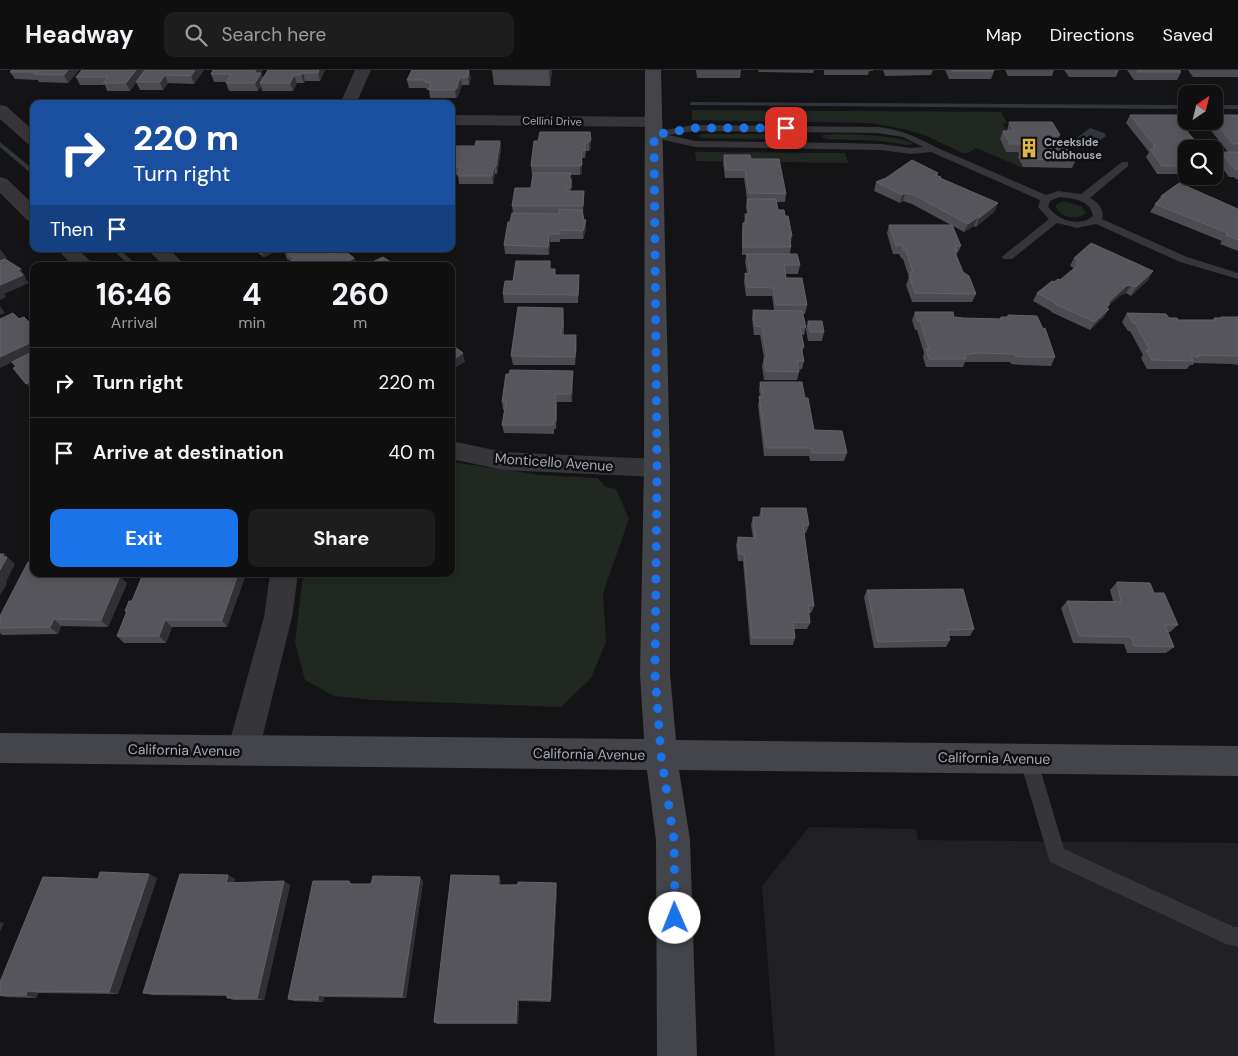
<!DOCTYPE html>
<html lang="en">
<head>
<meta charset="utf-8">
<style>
	body { margin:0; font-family:"DM Sans",sans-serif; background:#1d1d1e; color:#f1f3f6; height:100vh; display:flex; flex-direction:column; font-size:19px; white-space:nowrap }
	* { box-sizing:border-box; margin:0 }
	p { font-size:16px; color:#9b9c9f }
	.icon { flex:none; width:28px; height:28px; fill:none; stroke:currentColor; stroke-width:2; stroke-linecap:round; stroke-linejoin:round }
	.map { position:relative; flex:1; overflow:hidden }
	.side { position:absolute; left:30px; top:192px; width:425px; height:315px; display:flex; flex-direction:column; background:#0f0f10; border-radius:10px; box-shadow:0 2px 8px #0003,0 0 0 1px #2f2f30 }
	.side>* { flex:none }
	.hud { position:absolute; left:30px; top:30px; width:425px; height:152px; border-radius:10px; box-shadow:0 2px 8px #0003,0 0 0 1px #2f2f30; background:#1a4fa0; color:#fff; overflow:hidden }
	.needle { width:32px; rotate:35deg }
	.buttons { position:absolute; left:1178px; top:15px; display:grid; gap:10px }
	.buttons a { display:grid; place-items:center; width:45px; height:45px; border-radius:10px; background:#0f0f10; box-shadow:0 2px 8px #0003,0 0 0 1px #2f2f30; font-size:25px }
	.pin { position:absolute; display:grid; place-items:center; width:42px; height:42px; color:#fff; margin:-21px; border-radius:10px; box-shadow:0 2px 8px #0006 }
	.me { position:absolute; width:55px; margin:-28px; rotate:359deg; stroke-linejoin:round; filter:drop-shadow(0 0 4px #0008) }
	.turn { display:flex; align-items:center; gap:18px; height:105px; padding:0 20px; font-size:22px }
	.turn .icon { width:65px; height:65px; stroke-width:2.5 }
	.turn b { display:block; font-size:35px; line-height:42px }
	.then { display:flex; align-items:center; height:48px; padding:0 20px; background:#0003; gap:10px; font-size:19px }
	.eta { display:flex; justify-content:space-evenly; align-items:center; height:85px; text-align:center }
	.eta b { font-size:30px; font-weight:700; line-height:35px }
	.primary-button { display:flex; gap:10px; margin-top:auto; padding:10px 20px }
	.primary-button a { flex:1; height:58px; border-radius:10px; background:#1a73e8; color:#fff; font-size:20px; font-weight:700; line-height:58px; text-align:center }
	.primary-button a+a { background:#1d1d1e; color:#f1f3f6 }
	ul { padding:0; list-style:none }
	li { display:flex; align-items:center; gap:15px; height:70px; padding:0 20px; border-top:1px solid #2f2f30 }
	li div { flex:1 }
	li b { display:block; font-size:19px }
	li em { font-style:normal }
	header { display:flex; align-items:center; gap:30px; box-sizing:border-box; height:70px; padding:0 25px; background:#0f0f10; border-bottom:1px solid #2f2f30 }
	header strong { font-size:24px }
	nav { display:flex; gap:28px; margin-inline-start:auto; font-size:18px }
	.search { width:350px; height:45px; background:#1d1d1e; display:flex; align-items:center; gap:12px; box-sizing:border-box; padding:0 18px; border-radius:10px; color:#9b9c9f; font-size:19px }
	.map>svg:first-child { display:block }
	.built { fill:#212023 }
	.green { fill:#212822 }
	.water { fill:#2f363d }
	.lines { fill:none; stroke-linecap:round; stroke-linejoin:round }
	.stream { fill:#2f363d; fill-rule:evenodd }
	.lane { fill:#36363a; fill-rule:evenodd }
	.street { fill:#36363a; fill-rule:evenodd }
	.secondary { fill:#44454a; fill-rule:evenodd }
	.wall { fill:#4b4b51 }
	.shaded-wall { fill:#313135 }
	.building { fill:#55555b; stroke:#626369 }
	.route { stroke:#1a73e8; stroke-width:9; stroke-dasharray:0 16.2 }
	.labels { text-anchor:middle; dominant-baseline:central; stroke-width:5; stroke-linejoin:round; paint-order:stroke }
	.far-street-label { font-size:11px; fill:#a7aab5; stroke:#0f0f11 }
	.far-poi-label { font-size:11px; font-weight:bold; fill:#a7aab5; stroke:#0f0f11; text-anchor:start }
	.street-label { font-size:14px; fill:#a7aab5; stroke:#0f0f11 }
</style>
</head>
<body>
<header>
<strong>Headway</strong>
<div class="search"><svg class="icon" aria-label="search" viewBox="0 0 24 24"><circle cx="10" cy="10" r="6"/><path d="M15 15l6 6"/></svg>Search here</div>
<nav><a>Map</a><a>Directions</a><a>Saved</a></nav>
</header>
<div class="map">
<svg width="1238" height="986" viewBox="0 0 1238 986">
	<rect width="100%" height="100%" fill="#141416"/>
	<!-- built -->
	<path class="built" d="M809,757L916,759L918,770L1238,773V986H775L762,816Z"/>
	<!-- green -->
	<path class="green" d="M692,40L1001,42L1007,53H1003L1011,69L1000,70L1006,82H1018L1023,98L976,78L968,83H962L927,66L908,60L872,53L692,50Z
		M702,64H785L790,66L786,69L703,68L699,66Z
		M823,65C838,63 904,65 913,74L907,75L881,71L827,69L822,67Z
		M695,82L845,83L848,93L696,91Z
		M1063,131L1081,136L1086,143C1077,151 1061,148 1056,137V135Z
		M451,392L540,405L597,408L606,417L616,419L629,449L603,523L606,572L591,608L561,637L374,630L334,626L305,610L295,573L303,504H451Z"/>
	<!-- water -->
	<path class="water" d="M1090,58L1104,63L1106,66L1090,78L1076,73L1074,70Z"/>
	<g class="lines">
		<!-- stream -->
		<path class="stream" d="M692,32L1186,35V39L690,35V33Z
			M1214,35H1238V39H1214Z
			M0,72L34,100V106L0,77Z
			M112,179H119L138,196H130Z"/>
		<!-- lane -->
		<path class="lane" d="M693,55L878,57C910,61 919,70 947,82C980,96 1013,111 1046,125L1058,121L1081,124L1122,92H1128V96L1090,128C1098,132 1105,140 1102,149L1187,187L1238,203V209L1180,192L1096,154L1077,158L1057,153L1012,189H1004L1002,187L1004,185L1049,149L1038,137L1040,130L931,82L911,84L881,80L695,77L651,67L649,65L654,62ZM693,61L878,63L903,67L923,77L911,78L881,74L843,73L695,71L668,65ZM1059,127C1073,128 1091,130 1093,146C1079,158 1058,150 1048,137L1050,131Z
			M1028,680L1034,682L1037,688L1064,779L1234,857H1238V877L1226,874L1050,792L1019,688L1022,682Z"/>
		<!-- street -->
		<path class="street" d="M355,0H371L356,34H340Z
			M0,35L6,36L34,61V75L28,74L0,49Z
			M451,45L654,47L660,48L663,52L660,56L654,57L451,55Z
			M0,107L7,109L34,135V152L27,150L0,123Z
			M57,179H78L95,196H73Z
			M147,179H169L186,196H164Z
			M451,371L504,382L657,389L666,391L670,398L666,405L657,407L504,400L451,389Z
			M270,504H298L292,547L259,681L254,692L243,696L232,692L227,681L264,547Z"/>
		<!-- secondary -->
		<path class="secondary" d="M645,0H661L670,398V604L676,670L1238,676V706L679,700L690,770L697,986H657L656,770L647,700L0,693V663L644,669L640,604L644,398Z"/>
	</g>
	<!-- wall -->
	<path class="wall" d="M79,0L68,13L39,12L38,10L15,9L10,2Z
		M82,0H204L194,14L168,13L163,20H140L136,12L130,21H107L105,15H80L76,7Z
		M325,0L320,11H305L304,13H297L293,21H262L261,16L258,21H229L226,13V12H214L211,4H261L263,8Z
		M412,0L471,7L469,15H462L458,26L456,28H430L429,20H427L426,18H409L407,10Z
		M492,0H552L550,16L494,15Z
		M696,0H741L740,8H697Z
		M758,0H814L813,3L759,2Z
		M824,0H873V1H869L868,5H824Z
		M883,0H933L931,5L885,6Z
		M945,0H994V1L991,9H949Z
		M1005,0H1054L1052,6H1008Z
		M1064,0H1119L1116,7H1069Z
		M1127,0H1179L1181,2L1177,10H1134Z
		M1188,0H1238V7H1193Z
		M1130,45L1188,57L1187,59L1188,60L1187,61L1186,79V104H1157L1146,87L1149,82L1126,53Z
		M1214,45H1238V82H1228L1205,53L1206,51H1214Z
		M1009,52L1060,65L1058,70L1063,79L1076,90L1072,98L1023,97L1018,87L1019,85L1018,82H1006L1000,69L1003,61H1007Z
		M590,62L591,78L589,81H586L585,88H582V103L580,105H571V121H584L583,145L584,150H586V159L583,169H560V172H550L549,185L505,184L504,175L513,143L512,136L531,118L533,104H532L531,96L538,71Z
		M500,71L501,79L497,104H495L493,114H459L458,105H451V76H475Z
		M1221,82H1238V110L1234,107H1229L1216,90Z
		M724,85L751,89L786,124L785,132H776L778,140L785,146L792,166L791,172V177L790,184L800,195L798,204H785L786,208L807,235L805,244H803L806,257L804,265H802L804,277L802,284L804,291L802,299L798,300L799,302L797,310H764L762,296L764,288L760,265H754L752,249L753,240H774L772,226H746L744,212L745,203H747L745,192L746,185H742V161L743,153H744L745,144H747L746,137L747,129L744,108H725L723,93Z
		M1214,88L1220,96L1215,105H1214Z
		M938,103L937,106L941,107V109L995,141L976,157L974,156L964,162L953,156L961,176L957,184H956L963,202L976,224L972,232H912L906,215L909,207L903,189L901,188L899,184H893L887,163L889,155H951L912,134L903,131L900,133L874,121L876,112Z
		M1161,126L1238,139V181L1220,174L1222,171L1150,142Z
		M252,179H280L264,187Z
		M287,179H346V180L344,181L354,188L357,196H290L289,192L291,191L287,189L284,180Z
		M1074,188L1153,201L1148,210L1131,226L1126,223L1121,225L1109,235L1104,247L1090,260L1051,242V241L1033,231L1037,223L1054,212L1060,210L1074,198L1070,196Z
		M551,199H555V205L579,214L578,233H504L503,224L513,211Z
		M563,238L564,265L577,274L575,295H513L511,286Z
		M915,242L963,248L1000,249L1001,247H1007L1008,245L1055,287L1051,296L1022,295L1011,294L1010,292H965L963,297H926L923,287L924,283L917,260H915L912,250Z
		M1127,243L1169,248L1178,250H1213L1214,248H1220L1221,247H1238V295L1231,294L1194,293L1193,295H1190L1187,299H1147L1141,288L1143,285L1130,261H1128L1122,252Z
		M808,251L824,262L822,271H808L806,259Z
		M573,301V309L572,332H557L556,359H554V364L504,363L502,355L505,340H503L502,332Z
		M760,312L805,328L814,360L847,383L844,391H810L809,386H764L758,335L760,326L759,320Z
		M761,438L809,455L806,463H804L814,536L811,543H809L810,553L807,559H794L795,568L793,575H750L743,491H738L736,475L738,467L753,468L751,455L753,447H759Z
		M63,504L62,505L127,513L108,557L61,556L58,564L2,565L0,563V546Z
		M245,507L227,557H172L166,573H124L117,566L127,543L125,541L132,531Z
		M1117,512L1154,523L1178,555L1170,562H1168L1174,577L1166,583H1127L1124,574L1073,573L1061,538L1067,531H1113L1110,520Z
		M867,520L974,559L970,566H949L950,570L946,577L874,578L864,527Z
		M228,805L235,809L234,812L290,815L264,930H234L227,928V926L152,925L143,923Z
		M157,808L118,924L38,923L36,928L6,927L0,926V912L98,809Z
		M501,810L500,815L556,813L557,817L551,932L519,931L518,954H437L434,952Z
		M349,811L352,814H371L423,811L406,928L324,927L323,932L294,931L288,929Z"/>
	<!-- shaded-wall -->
	<path class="shaded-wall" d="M68,0H79L68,13L64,5Z
		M136,0H146L130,21L126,13Z
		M195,0H204L194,14L191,6Z
		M256,0H263L261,4L263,11L260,13L261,16L258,21L255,13V3Z
		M319,0H325L320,11L318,3Z
		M469,0L471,7L469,15L468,7Z
		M549,0H552L550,16Z
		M303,3L305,11L304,13L301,5Z
		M165,5L168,13L163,20L160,12Z
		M294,5L297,13L293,21L290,13Z
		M460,7L462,15L458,26L456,28L455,20Z
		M591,70V78L589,81V72Z
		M500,71L501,79L497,104L496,96Z
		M582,95V103L580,105V96Z
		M494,96L495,104L493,114L492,106Z
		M571,103L572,112L571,126L569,109Z
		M905,123L903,131L900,133L902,125Z
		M998,133L995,141L976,157L979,148Z
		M978,147L974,156L964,162L968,154Z
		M586,150V159L583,169V161Z
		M549,164L550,172L549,185L548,177Z
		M261,179H280L264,187Z
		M330,179H346V180L331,188L328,180Z
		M0,180H1L7,188L5,189L0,199Z
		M354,188L357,196H339Z
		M21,199L26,208H25L29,213L4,224L6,227L0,230V215Z
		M1153,201L1148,210L1131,226L1136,217Z
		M1131,215L1126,223L1121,225L1109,235L1106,241L1109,239L1104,247L1090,260L1108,233L1126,216Z
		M0,236L5,243L0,245Z
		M576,265L577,274L575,295V287Z
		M34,271V282L0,298V287Z
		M463,283L465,292L451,300V291Z
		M573,301V309L572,332L571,324Z
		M30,312L34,317V322H33L26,314Z
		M556,324L557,332L556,359Z
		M4,484L15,494L6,512L7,514L0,525V500L2,487Z
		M52,504H63L59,512L51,505Z
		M238,504H242L245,507L227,557L222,550Z
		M120,506L127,513L108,557L101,550Z
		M54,549L61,556L58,564L50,557Z
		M165,550L172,557L166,573L159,566Z
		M149,804L157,808L118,924L109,922Z
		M228,805L235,809L233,817L226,813Z
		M499,806L501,810L500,819L498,815Z
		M420,807L423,811L406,928L402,926Z
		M284,811L290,815L264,930L257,928Z
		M556,813L557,817L551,932L550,930Z
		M0,852L4,853L0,862Z
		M27,921L38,923L36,928L26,925Z
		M318,925L324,927L323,932L318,930Z
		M517,929L519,931L518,954L516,952Z"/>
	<!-- building -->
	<path class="building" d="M12,0H68L64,5L34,4L36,2H10Z
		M82,0H136L126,13H103L108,7H76Z
		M145,0H195L191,6L165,5L160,12H136Z
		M213,0H256L255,3H261L255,13H226L231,4H211Z
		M268,0H319L318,3H303L301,5H294L290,13H260Z
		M412,0H469L468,7H460L457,18L455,20H429L431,13L425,12L426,10H407Z
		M951,0H994V1H952Z
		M1137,0H1179L1181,2H1138Z
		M1130,45H1178L1188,57H1185L1188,60H1186L1202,79H1186V96H1162L1150,79H1155L1153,76H1155Z
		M1214,45H1238V74H1233L1214,50Z
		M1009,52H1052L1060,65H1055L1063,79L1070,80L1076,90L1027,89L1021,79H1024L1021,74H1010L1003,61H1014Z
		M540,62H590L591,70L589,72L585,73V80H581L582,95L580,96H531L534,71H538Z
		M476,71H500L496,96H494L492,106H458L460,97H451V76H475Z
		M1221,82H1238V99H1234Z
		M724,85H750L751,89H779L786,124L749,123L745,100H726Z
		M1214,88L1220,96H1214Z
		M912,90L938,103L935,105L941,107L940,108L998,133L979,148L978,147L968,154L914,125L905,123L902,125L876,112L886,108Z
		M533,103H571L569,109H571V118H566V121H584L583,136H512L515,118H531Z
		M1179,113L1238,139V170L1226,165L1228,163L1155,134L1163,127L1161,126Z
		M747,129H776L778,140H784L785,146H788L792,166L789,165L791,177H743V153H747L745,144H749Z
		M559,139L582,140L584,150H586L583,161L560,160V164H549L548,177L504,175L508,152H510L512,143L559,144Z
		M889,155H952L961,176H955L957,181L954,180L963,202L969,206L976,224L915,223L909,206H912L910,202H913L906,180H903L902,175H896Z
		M1091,173L1153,201L1136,217L1131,215L1126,216L1108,233L1110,234L1106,238L1109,239L1095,252L1055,234L1056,233L1037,223L1052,211L1054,212L1058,209L1060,210L1078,195L1076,193L1079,190L1074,188Z
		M287,179H330L328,180L333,184L342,179L354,188L339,196H293H294L289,192L295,189L284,180Z
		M747,184H797L800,195H784L786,208H802L807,235H776L773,218L747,217L745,203L750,204Z
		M383,187L397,196H364Z
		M5,189L21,199L18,200L23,205L0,215V191Z
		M516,191H550V199H555V205H579L578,225L503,224L505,211H513Z
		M518,237L563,238V258H561V265H576L575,287L511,286Z
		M753,240L802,241L806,257H800L804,277H801L804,291H797L799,302L766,301L764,288H767L762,257L755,256Z
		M915,242H953L954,247L963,248L1001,249V247H1008V245L1037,246L1043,259L1045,258L1055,287H1026L1015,286V284L975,283L965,285L966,289H929L926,279H929L920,251L918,252Z
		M13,243L19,249L24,247L29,252L34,249V271L0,287V249Z
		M1127,243L1166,244L1169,248H1177L1178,250H1215L1214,248H1222L1221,247H1238V286L1198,285L1199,287L1191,286L1193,291L1152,290L1146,280H1150L1135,253H1133Z
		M808,251H822L824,262H810Z
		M451,274L463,283L451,291Z
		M34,281V317L30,312L26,314L13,298L16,297L12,292Z
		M510,300L573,301L571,324H556V351L554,350L553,355H502L506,332H502L506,304H509Z
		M760,312H802L805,328H808L814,360L842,361L847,383H812L811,378H766L759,326L763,327Z
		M761,438H806L809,455H803L814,536L808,535L810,553L793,552L795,568H752L744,484H739L738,467L755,468L753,447H762Z
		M0,484H4L2,487H7L0,500Z
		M28,492H34V504H52L51,505L120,506L101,550L54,549L50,557L0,558V546Z
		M143,504H238L222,550H165L159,566H117L127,541H125L129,531H132Z
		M1117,512L1150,513L1154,523H1164L1178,555H1165L1174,577L1134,576L1131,567L1079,566L1067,531L1121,532Z
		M963,519L974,559L947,560L950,570L878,572L867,520Z
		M100,802L149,804L109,922L27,921L26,925H0V912L43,807L98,809Z
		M180,804L228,805L226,813L284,811L257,928H227V924L143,923Z
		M451,805L499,806L498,815H518V812L556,813L550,930L517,929L516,952H434Z
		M373,806L420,807L402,926L318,925V930L288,929L313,811H349V814H371Z"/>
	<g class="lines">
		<!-- route -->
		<path class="route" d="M675,848L674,770L661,685L655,604L657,398L654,65L694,58H786"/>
	</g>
	<!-- icons -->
	<defs>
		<symbol id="building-bare" viewBox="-9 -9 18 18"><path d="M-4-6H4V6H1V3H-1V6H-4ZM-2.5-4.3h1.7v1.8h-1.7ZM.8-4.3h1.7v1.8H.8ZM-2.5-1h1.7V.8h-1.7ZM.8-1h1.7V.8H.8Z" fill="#dfb743" stroke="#0f0f11" stroke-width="2.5" paint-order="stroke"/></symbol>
	</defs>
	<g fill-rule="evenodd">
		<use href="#building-bare" x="1015" y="64" width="28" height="28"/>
	</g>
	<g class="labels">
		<!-- far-street labels -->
		<g class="far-street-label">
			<text transform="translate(552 51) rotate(1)">Cellini Drive</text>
		</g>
		<!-- far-poi labels -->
		<g class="far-poi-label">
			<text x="1044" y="72">Creekside<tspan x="1044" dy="13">Clubhouse</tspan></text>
		</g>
		<!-- street labels -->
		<g class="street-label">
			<text transform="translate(554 392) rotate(4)">Monticello Avenue</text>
			<text transform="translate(184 680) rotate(1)">California Avenue</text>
			<text transform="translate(589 684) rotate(1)">California Avenue</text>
			<text transform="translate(994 688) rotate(1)">California Avenue</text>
		</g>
	</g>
</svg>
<div class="buttons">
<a><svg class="needle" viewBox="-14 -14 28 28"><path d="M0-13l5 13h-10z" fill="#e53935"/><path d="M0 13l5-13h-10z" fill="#9b9c9f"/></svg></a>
<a><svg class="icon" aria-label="search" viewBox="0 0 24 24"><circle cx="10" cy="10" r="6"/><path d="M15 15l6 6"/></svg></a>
</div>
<div class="pin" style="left:786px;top:58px;background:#d93025"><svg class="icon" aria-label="arrive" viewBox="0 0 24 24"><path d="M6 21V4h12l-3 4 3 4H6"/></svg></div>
<svg class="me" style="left:675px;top:848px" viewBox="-20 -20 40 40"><circle r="19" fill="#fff"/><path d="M0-13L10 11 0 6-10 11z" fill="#1a73e8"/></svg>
<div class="hud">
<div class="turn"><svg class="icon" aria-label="right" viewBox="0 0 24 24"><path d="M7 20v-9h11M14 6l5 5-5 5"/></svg><div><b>220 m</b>Turn right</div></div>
<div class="then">Then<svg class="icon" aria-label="arrive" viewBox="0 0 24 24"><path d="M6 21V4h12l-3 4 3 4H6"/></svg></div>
</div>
<section class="side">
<div class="eta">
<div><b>16:46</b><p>Arrival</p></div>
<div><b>4</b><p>min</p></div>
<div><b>260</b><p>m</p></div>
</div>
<ul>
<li><svg class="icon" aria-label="right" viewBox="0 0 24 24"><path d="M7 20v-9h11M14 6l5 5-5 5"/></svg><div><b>Turn right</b></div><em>220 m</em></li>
<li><svg class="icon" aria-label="arrive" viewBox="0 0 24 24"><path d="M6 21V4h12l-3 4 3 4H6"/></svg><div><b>Arrive at destination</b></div><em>40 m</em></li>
</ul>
<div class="primary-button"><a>Exit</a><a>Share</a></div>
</section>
</div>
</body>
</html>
